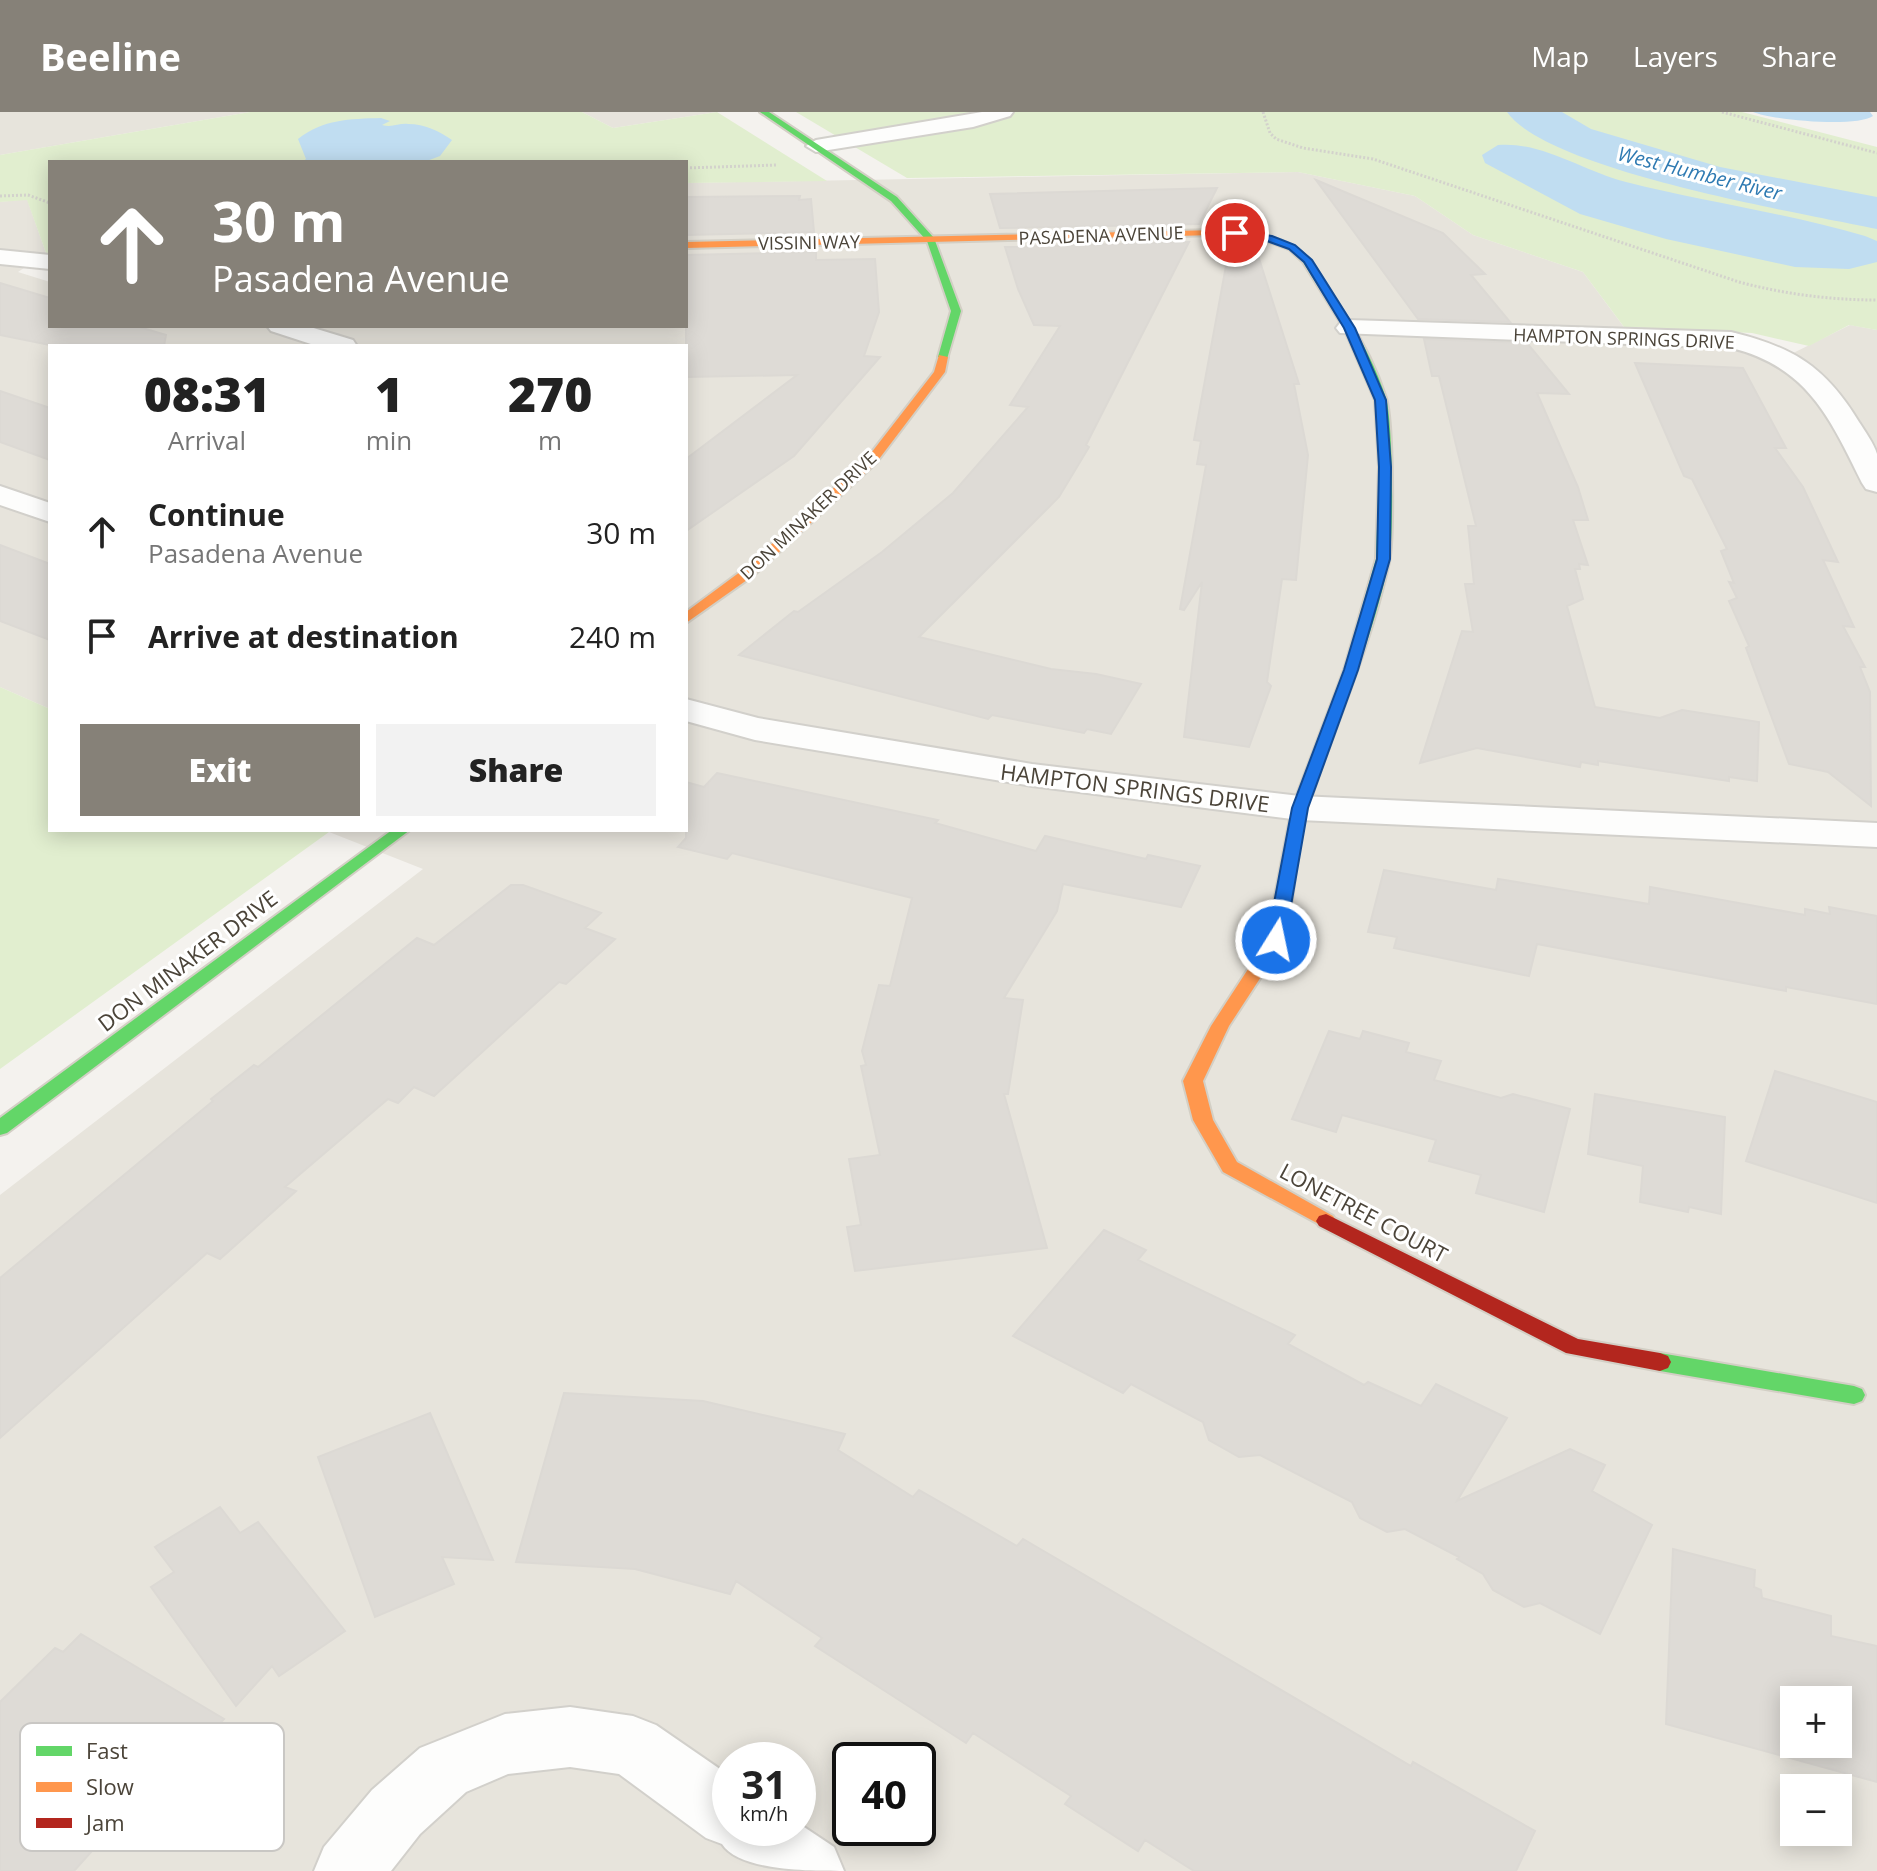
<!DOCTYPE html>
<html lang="en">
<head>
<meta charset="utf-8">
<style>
	body { margin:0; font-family:"Open Sans",sans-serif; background:#f2f2f2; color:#222; height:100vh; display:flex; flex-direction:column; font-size:30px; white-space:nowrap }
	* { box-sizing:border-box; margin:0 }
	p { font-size:26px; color:#767676 }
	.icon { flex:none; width:44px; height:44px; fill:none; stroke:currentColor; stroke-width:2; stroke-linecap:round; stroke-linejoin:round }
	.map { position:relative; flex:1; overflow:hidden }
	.panel { position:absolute; left:48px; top:232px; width:640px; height:488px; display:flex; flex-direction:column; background:#fff; border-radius:0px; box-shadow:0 4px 20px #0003 }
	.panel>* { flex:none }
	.hud { position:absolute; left:48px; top:48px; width:640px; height:168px; border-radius:0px; box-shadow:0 4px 20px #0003; background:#868178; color:#fff; overflow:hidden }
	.buttons { position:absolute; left:1780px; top:1574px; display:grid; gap:16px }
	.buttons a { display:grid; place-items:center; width:72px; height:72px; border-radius:0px; background:#fff; box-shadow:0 4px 20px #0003; font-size:40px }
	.speed { position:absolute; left:712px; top:1630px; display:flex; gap:16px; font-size:40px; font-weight:700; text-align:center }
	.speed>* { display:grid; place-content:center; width:104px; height:104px; border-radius:50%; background:#fff; box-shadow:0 4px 20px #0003; line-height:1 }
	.speed small { font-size:20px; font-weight:400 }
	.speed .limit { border:4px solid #111; border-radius:12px; background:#fff; color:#111 }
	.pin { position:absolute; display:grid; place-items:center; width:68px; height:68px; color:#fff; margin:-34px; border:4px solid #fff; border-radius:50%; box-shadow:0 2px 8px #0007 }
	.me { position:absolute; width:88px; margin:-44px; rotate:10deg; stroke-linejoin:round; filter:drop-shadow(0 0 6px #0008) }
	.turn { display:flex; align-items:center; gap:28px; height:168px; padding:0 32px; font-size:36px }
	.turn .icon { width:104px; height:104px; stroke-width:2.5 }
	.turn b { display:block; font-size:56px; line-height:68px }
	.eta { display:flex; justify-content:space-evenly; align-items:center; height:136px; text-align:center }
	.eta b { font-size:48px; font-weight:800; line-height:56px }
	.cta { display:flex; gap:16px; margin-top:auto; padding:16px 32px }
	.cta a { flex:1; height:92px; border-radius:0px; background:#868178; color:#fff; font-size:32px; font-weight:800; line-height:92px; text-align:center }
	.cta a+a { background:#f2f2f2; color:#222 }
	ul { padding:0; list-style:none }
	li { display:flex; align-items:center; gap:24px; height:104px; padding:0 32px }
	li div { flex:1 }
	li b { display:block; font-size:30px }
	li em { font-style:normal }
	header { display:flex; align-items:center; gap:48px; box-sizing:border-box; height:112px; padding:0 40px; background:#868178; color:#fff }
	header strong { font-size:38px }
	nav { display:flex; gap:44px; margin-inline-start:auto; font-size:28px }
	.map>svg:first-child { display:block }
	.residential { fill:#e7e4dc; fill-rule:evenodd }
	.green { fill:#e1eecf }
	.water { fill:#c0ddf1 }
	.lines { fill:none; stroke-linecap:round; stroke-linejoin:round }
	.river { fill:#c0ddf1; fill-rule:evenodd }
	.building { fill:#dedbd6; stroke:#dcd9d4; stroke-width:2; fill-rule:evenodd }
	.street-casing { stroke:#d2d0cb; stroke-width:4 }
	.fast-casing { stroke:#d3cfc5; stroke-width:4 }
	.slow-casing { stroke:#d3cfc5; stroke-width:4 }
	.jam-casing { stroke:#d3cfc5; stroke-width:4 }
	.path { stroke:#d3d2cc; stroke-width:3; stroke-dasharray:2 2; stroke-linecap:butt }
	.street { fill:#fdfdfc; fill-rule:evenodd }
	.fast { fill:#63d668; fill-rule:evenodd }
	.slow { fill:#ff974d; fill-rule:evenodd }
	.jam { fill:#b3261e; fill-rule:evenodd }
	.route { fill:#1a73e8; stroke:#114b97; stroke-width:2 }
	.labels { text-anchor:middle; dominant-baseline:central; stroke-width:6; stroke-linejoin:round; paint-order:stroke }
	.far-street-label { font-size:18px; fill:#4b4439; stroke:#fff }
	.far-water-label { font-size:20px; font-style:italic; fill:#2e7ab2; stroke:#fff }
	.street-label { font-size:22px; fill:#4b4439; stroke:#fff }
	.key { fill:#fff; stroke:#c9c7c4; stroke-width:2 }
	.key-label { font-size:22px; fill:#4b4439 }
</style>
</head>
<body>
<header>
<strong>Beeline</strong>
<nav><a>Map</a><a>Layers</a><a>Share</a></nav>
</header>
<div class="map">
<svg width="1877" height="1759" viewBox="0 0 1877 1759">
	<rect width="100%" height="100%" fill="#f4f2ee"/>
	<!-- residential -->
	<path class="residential" d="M0,0H250L0,43Z
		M582,0H717L613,16Z
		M1298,60L1415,84L1473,123L1583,160L1638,234L1728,237L1775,250L1850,213L1877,218V1759H0V1083L423,757L324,718H686V234H50V597L0,575V90L27,87L46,141L18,160L50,170V214H686V71ZM1794,1588H1838V1632H1794ZM730,1648H798V1716H730ZM850,1648H918V1716H850ZM1794,1676H1838V1720H1794Z"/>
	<!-- green -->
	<path class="green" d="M250,0H582L613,16L717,0L827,69L686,71V50H50V142L46,141L27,88L0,90V43Z
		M796,0H1742L1877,35V218L1849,213L1809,234L1752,221L1624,215L1583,160L1473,123L1415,84L1298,60L907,66Z
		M0,575L50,597V718L329,720L0,957Z"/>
	<!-- water -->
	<path class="water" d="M1753,0H1870L1873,4C1856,16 1772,8 1753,0Z
		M381,6L390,9L382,13C392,16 399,11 408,12C425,12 439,19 452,28L440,44L424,50H302L306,47L298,27C323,7 350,7 381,6Z
		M1498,33C1541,29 1583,59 1626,70C1705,90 1787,101 1865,124L1877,129V150L1849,157L1795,155L1666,127L1580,102L1485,51L1482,43Z"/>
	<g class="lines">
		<!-- river -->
		<path class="river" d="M1507,0H1562L1591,17L1720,55L1877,85V117C1801,101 1548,59 1507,0Z"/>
	</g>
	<!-- building -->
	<path class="building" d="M1316,68L1443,121L1485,162L1471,163L1510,210L1418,207Z
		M1217,76L1199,112L1000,116L990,82Z
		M800,84L799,88L811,87L814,120L686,123V85Z
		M1189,130L1086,333L1089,335L1059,385L919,525L1051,557L1096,562L1141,572L1111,622L1087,617L1084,621L992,603L988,607L739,543L794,499L798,500L882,440L953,381L1028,295L1010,293L1060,214L1034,213L1018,177L1005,135Z
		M1230,132L1255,134L1299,272H1294L1308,343L1296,468L1282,467L1267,570L1271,574L1249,635L1184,625L1202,470L1184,498L1180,497L1206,353L1197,352L1201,329L1194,328Z
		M816,140V148L875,147L879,200L864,244L880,245L794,344L686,419V347L797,263L686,265V143Z
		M0,171L50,186V214H136L166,223L164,234H55L0,223Z
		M1424,227L1527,231L1569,282L1537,281L1578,375L1588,408H1573L1588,453L1579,452L1580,457H1575L1583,487L1567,494L1595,595L1660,606L1682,598L1759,610L1757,669L1729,665V669L1598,649V653L1581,650L1580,655L1477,636L1420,651L1462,519L1473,520L1465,472H1474L1468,414H1476L1439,264H1432Z
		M1635,251L1743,256L1786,336H1775L1803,375L1838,450L1823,448L1854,515L1843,514L1865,555H1860L1870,580L1871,694L1828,660L1789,652L1746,536L1749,534L1729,489L1737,486L1729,470L1734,471L1721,439L1727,437L1692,367L1684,364Z
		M0,279L50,296V348L0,330Z
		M0,433L50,452V528L0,509Z
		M717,661L938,708L935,711L1036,739L1045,724L1146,747L1148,743L1200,754L1181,795L1063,772L1057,799L1004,886L1023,888L1008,982H1004L1047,1136L855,1159L847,1115L861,1113L849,1047L880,1043L861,954L866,953L862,939L879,873L890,874L912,786L732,741L727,747L678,735L686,726V670L704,675Z
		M1384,758L1496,778L1498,767L1649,792L1650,775L1805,803V797L1830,802L1829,795L1877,804V892L1786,875V879L1537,832L1529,864L1394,836L1397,825L1368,820Z
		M511,773H523L601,801L585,816L615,827L566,872L559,870L434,984L414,975L398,991L388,987L285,1075L296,1079L220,1147L207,1141L0,1326V1166L213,989L211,987L254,953L258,955L417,826L434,833Z
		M1329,919L1360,927L1363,919L1409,931L1406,940L1441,949L1434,968L1501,986L1513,982L1570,997L1544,1100L1476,1081L1481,1063L1429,1049L1436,1028L1342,1003L1336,1020L1292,1007Z
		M1775,959L1877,990V1091L1746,1049Z
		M1595,982L1725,1005L1721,1102L1689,1095L1688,1100L1640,1090L1643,1054L1588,1042Z
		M1104,1118L1146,1138L1138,1148L1295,1223L1288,1232L1364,1273L1368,1270L1421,1294L1436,1272L1507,1306L1457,1389L1570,1337L1605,1353L1592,1379L1652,1413L1600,1522L1540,1491L1524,1495L1493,1478L1483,1462L1457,1447L1459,1445L1405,1417L1387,1420L1360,1406L1352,1390L1260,1343L1239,1345L1209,1328L1203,1310L1131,1272L1123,1281L1013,1224Z
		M564,1281L703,1289L845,1322L838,1338L913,1385L919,1378L1017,1434L1023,1427L1411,1654L1413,1650L1535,1719L1516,1759H1194L1145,1728L1138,1739L1065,1692L1071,1684L973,1621L966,1631L815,1534L822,1526L736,1469L730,1482L635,1457L516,1450Z
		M430,1301L493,1448L442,1445L454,1472L375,1505L318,1345Z
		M220,1395L240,1421L258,1410L345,1519L279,1564L272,1554L236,1594L151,1475L174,1460L155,1435Z
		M1673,1437L1755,1458L1754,1475L1761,1478L1762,1486L1831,1504V1524L1877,1534V1670L1666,1612ZM1794,1588H1838V1632H1794Z
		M81,1522L224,1607L189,1645L195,1648L132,1718L118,1710L74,1759H0V1590L55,1536L63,1540Z"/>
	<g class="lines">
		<defs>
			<path id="street" d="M982,0H1013L1010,4L973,15L816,40L806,34L816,28Z
				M0,138L50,143V157L0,152Z
				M1349,208L1731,220C1793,235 1825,254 1859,310C1865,319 1874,332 1877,342C1877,354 1877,369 1877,380L1866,377L1862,371C1830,306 1807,254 1731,236L1340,221L1336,216L1340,211Z
				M267,214H307L353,228L357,234H317L271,219Z
				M0,374L50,391V410L0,393Z
				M686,587L758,606L1032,652L1300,684L1877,711V735L1300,708L1032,674L755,628L686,609Z
				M570,1595L633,1604L656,1613L730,1664V1716H798V1711L834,1735L844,1759C809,1759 739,1759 722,1732L706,1726L619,1662L570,1655L508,1662L466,1680L420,1722L391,1759H314L324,1735L372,1678L420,1636L505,1602Z"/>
			<path id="fast" d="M760,0H769L897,85L934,126L961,199L947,247L938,245L951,199L927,129L891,89Z
				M1215,117C1303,127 1300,129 1346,204C1362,228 1377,258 1386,286C1393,310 1394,424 1389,450C1371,533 1336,612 1309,692C1298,726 1296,765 1290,800L1281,805L1272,800L1292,696L1344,558L1376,447L1379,355L1375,288L1344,216L1303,150L1289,137L1267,129L1212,122L1210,120Z
				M392,718H410L7,1021L0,1023V1006Z
				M1660,1241L1854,1274L1862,1277L1865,1283L1862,1289L1854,1292L1660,1259L1652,1256L1649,1250L1652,1244Z"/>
			<path id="slow" d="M1218,118L1220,120L1215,123L686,136V130Z
				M939,243L948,245L945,260L876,351L754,463L686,511V500L744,457L868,345L934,260Z
				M1281,795L1290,800L1285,828L1229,914L1203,969L1213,1008L1237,1050L1333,1104L1336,1109L1333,1114L1326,1116L1223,1060L1193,1008L1183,969L1211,914L1267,828L1272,800Z"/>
			<path id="jam" d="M1326,1102L1578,1227L1660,1241L1668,1244L1671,1250L1668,1256L1660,1259L1566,1241L1319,1114L1316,1109L1319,1104Z"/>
		</defs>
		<!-- street casing -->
		<use href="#street" class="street-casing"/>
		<!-- fast casing -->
		<use href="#fast" class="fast-casing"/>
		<!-- slow casing -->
		<use href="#slow" class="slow-casing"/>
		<!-- jam casing -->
		<use href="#jam" class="jam-casing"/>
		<!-- path -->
		<path class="path" d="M1263,0L1270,21L1276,27L1303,36L1373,47L1739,170C1784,182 1830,188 1877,188
			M1722,0L1877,41
			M686,56L777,53
			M0,84L28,83L50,91"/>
		<!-- street -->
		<use href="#street" class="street"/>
		<!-- fast -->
		<use href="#fast" class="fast"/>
		<!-- slow -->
		<use href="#slow" class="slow"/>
		<!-- jam -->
		<use href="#jam" class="jam"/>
	</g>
	<!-- route -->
	<path class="route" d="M1235,118L1272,124L1295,133L1312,148L1355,216L1386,288L1391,355L1390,447L1358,558L1308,696L1285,828L1276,833L1267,828L1292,696L1344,558L1377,447L1379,355L1375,288L1344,216L1304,150L1289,137L1267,129L1232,123Z"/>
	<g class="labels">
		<!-- far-street labels -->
		<g class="far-street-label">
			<text transform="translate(1101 123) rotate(-2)">PASADENA AVENUE</text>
			<text transform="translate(809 130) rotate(-1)">VISSINI WAY</text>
			<text transform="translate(1624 226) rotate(2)">HAMPTON SPRINGS DRIVE</text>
			<text transform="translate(808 403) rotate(-43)">DON MINAKER DRIVE</text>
		</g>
		<!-- far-water labels -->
		<g class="far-water-label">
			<text transform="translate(1700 61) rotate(14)">West Humber River</text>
		</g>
		<!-- street labels -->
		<g class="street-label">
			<text transform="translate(1135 675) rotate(7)">HAMPTON SPRINGS DRIVE</text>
			<text transform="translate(187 848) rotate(-37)">DON MINAKER DRIVE</text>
			<text transform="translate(1364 1100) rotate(28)">LONETREE COURT</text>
		</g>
	</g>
	<!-- legend -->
	<rect x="20" y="1611" width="264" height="128" rx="12" class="key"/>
	<rect x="36" y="1634" width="36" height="10" fill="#63d668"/>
	<rect x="36" y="1670" width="36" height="10" fill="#ff974d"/>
	<rect x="36" y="1706" width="36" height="10" fill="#b3261e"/>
	<g class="key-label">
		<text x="86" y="1647">Fast</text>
		<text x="86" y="1683">Slow</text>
		<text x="86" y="1719">Jam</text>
	</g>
</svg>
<div class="buttons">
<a>+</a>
<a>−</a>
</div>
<div class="speed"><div>31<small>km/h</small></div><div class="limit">40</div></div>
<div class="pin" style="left:1235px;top:121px;background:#d93025"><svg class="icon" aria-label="arrive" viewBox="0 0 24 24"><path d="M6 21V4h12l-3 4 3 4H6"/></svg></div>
<svg class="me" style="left:1276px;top:828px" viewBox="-20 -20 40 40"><circle r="17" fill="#1a73e8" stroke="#fff" stroke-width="3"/><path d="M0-11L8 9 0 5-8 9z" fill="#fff"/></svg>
<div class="hud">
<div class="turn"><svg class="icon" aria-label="ahead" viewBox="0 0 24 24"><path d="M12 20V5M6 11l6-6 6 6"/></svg><div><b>30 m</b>Pasadena Avenue</div></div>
</div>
<section class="panel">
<div class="eta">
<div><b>08:31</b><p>Arrival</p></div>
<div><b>1</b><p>min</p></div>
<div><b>270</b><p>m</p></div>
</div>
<ul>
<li><svg class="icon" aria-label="ahead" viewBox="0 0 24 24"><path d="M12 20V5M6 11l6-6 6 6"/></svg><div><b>Continue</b><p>Pasadena Avenue</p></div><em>30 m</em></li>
<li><svg class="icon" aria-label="arrive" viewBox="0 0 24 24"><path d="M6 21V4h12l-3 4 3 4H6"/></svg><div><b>Arrive at destination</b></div><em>240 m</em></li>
</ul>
<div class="cta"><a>Exit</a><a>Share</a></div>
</section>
</div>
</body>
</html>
